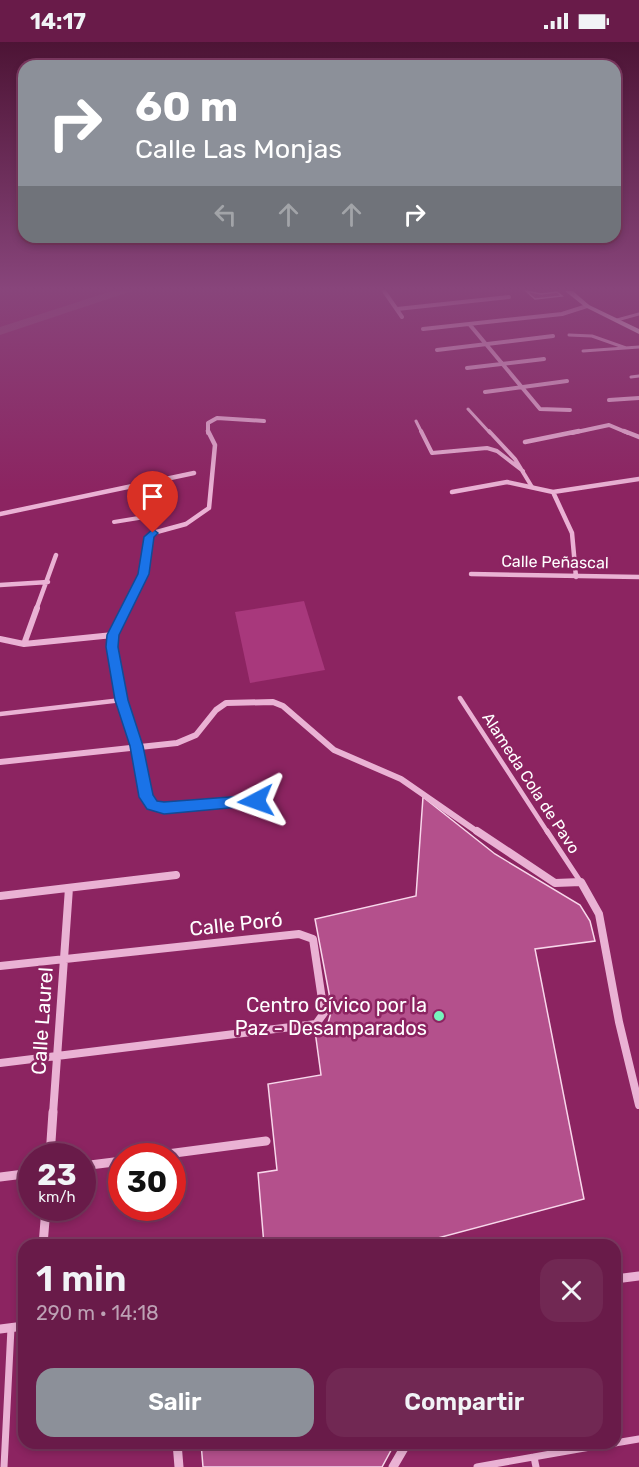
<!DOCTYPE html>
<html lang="es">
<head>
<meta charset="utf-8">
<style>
	body { margin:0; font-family:Rubik,sans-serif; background:#712853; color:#f1f3f6; height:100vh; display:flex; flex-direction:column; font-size:22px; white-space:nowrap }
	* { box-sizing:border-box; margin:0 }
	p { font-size:20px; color:#bda1b4 }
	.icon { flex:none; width:33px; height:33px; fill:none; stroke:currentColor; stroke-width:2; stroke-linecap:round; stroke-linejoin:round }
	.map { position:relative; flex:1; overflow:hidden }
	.drawer { position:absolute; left:18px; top:1197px; width:603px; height:210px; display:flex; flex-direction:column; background:#691b49; border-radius:18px; box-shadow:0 3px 9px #0003,0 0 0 2px #7c3961 }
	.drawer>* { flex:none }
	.banner { position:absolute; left:18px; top:18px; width:603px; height:183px; border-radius:18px; box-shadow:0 3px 9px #0003,0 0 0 2px #7c3961; background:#8c9099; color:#fff; overflow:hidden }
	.speed { position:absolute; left:18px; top:1101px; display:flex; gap:12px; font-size:30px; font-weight:700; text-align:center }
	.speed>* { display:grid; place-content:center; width:78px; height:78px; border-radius:50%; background:#691b49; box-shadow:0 3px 9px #0003,0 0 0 2px #7c3961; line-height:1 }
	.speed small { font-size:15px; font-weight:400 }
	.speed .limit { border:9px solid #d22; background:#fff; color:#111 }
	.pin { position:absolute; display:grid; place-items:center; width:51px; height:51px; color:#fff; margin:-62px -26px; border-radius:50% 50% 50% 0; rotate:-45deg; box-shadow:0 0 6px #0007 }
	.pin .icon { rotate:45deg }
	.me { position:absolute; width:66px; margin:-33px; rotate:266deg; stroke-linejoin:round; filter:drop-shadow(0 0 4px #0008) }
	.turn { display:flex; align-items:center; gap:21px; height:126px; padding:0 18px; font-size:27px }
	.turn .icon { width:78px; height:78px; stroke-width:2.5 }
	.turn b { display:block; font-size:42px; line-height:51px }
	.lanes { display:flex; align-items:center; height:57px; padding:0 18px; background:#0003; justify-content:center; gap:30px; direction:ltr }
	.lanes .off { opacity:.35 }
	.round { display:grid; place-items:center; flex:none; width:63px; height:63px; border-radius:18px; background:#712853 }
	.summary { display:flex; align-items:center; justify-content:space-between; height:102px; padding:0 18px }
	h1 { font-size:36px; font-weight:600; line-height:45px }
	.primary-button { display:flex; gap:12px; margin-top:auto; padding:12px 18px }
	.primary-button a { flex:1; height:69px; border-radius:18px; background:#8c9099; color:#fff; font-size:24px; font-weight:600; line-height:69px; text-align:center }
	.primary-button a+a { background:#712853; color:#f1f3f6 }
	.status { display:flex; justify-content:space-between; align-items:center; height:42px; padding:0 30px; background:#691b49; direction:ltr }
	.status svg { height:16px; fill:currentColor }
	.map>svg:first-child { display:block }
	.green { fill:#a8387c }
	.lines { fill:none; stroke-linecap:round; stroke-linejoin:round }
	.river { fill:#914772; fill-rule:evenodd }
	.building { fill:#b4508c; stroke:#f8d7eb; stroke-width:1.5 }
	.service-far4 { stroke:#eab2d4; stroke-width:3 }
	.service-far3 { stroke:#eab2d4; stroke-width:4 }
	.service-far2 { stroke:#eab2d4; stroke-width:4.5 }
	.service-far1 { stroke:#eab2d4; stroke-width:5 }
	.service { stroke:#eab2d4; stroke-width:7 }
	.minor-far4 { stroke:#eab2d4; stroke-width:4 }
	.minor-far3 { stroke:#eab2d4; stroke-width:4.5 }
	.minor-far2 { stroke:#eab2d4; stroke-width:6 }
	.minor-far1 { stroke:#eab2d4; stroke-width:8 }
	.minor { stroke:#eab2d4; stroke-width:9 }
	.secondary { fill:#f8dded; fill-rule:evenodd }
	.route { fill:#1a73e8; stroke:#114b97; stroke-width:1.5 }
	.poi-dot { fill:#76f5bd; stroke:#8c2461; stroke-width:2 }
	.labels { text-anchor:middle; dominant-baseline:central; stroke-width:5; stroke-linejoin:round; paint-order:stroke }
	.street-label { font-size:16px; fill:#fff; stroke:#8c2461 }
	.near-street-label { font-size:20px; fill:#fff; stroke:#8c2461 }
	.near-poi-label { font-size:20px; fill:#fff; stroke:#8c2461; text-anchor:end }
</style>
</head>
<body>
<div class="status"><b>14:17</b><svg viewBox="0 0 49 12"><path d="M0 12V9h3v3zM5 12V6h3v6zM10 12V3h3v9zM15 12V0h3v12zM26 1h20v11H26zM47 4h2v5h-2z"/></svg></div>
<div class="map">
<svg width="639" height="1425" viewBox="0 0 639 1425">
	<rect width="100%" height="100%" fill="#8c2461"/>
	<!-- green -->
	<path class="green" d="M304,559L325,628L250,641L235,570Z"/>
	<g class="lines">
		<!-- river -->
		<path class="river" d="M112,249H132L0,293V285Z"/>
	</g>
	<!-- building -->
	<path class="building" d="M526,249L541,252L557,250L562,254L535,257Z
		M423,755L495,812L580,863L590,879L595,899L535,907L584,1157L434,1197L436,1203H264L258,1131L277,1128L268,1042L321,1033L315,989L328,981L332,967L315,877L416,854Z
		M201,1401H395L382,1425H203Z"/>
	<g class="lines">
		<!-- service-far4 -->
		<path class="service-far4" d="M617,278L639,272
			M569,293L592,294L626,306
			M583,309L639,305
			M631,335L639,334
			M468,367L490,391
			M416,379L422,391"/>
		<!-- service-far3 -->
		<path class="service-far3" d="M421,389L432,411L487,406L497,409L523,429
			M489,389L515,417L532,445
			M114,480L151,474L153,491"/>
		<!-- service-far2 -->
		<path class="service-far2" d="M460,656L548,791
			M0,672L122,658"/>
		<!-- service-far1 -->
		<path class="service-far1" d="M547,789L580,839"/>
		<!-- service -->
		<path class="service" d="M615,1401L639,1397
			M534,1415L536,1425
			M4,1425L11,1286
			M477,1425L613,1401"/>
		<!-- minor-far4 -->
		<path class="minor-far4" d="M384,249L402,275
			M397,267L509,255
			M470,283L540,367L570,368
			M423,287L562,272L587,264
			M437,308L553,294
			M467,326L544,317
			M485,350L567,339
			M609,358L639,356
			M208,391V381L217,376L264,379
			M572,391L609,383L628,391"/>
		<!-- minor-far3 -->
		<path class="minor-far3" d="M624,389L639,395
			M525,400L579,389
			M452,450L507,440L553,450L639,437
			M553,450L572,491L576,535
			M0,472L194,431
			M471,532L639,535
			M0,543L48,540
			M36,568L56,513
			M126,568L144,532L149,495L153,491L186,482L209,466L215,403L208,389"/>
		<!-- minor-far2 -->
		<path class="minor-far2" d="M127,566L113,593L112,605L122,658L147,755L152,763L164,766L256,759
			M0,597L24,602L113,593
			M24,602L37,566
			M0,720L177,701L196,693L216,668L226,661L273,660L283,664L334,708L401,737L479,791"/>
		<!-- minor-far1 -->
		<path class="minor-far1" d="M477,789L555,841L581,840L599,872L619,980L639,1063
			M0,854L176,833
			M0,924L299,892L313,897L324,971L316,982L0,1021
			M53,1072L69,846"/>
		<!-- minor -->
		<path class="minor" d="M50,1114L53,1070
			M152,1114L266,1099
			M82,1124L122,1119
			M0,1135L32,1131
			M43,1203L46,1166
			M615,1237L639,1234
			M0,1287L24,1284
			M177,1401L179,1425
			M393,1425L407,1401"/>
		<!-- secondary -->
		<path class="secondary" d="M565,249H573L589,263L639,287V292L585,265Z"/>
	</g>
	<!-- sky -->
	<linearGradient id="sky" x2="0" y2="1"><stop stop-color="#4d1435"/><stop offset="0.55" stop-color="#88457b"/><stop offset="1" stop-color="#88457b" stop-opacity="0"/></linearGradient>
	<rect width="639" height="449" fill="url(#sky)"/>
	<!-- route -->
	<path class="route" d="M153,487L158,491L154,495L149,532L119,593L118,605L128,658L143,704L153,753L157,759L164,760L256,753L263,759L261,763L164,772L147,767L139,755L130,704L115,658L106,605L107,593L138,532L144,495Z"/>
	<!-- markers -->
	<circle class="poi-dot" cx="439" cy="974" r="6"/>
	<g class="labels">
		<!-- street labels -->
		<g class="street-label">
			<text transform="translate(555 520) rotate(1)">Calle Peñascal</text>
			<text transform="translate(531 741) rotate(57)">Alameda Cola de Pavo</text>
		</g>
		<!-- near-street labels -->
		<g class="near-street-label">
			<text transform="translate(236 882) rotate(-6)">Calle Poró</text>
			<text transform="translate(42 979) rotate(-86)">Calle Laurel</text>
		</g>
		<!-- near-poi labels -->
		<g class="near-poi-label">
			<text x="427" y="963">Centro Cívico por la<tspan x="427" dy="23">Paz - Desamparados</tspan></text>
		</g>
	</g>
</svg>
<div class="speed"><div>23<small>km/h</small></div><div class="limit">30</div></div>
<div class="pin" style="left:153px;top:491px;background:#d93025"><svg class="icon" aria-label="arrive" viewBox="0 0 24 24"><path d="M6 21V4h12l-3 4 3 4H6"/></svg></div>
<svg class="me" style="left:256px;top:759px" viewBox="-20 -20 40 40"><path d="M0-17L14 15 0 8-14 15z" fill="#1a73e8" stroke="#fff" stroke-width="4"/></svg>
<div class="banner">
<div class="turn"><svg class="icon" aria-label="right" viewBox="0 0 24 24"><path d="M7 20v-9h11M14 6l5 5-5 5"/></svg><div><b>60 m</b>Calle Las Monjas</div></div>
<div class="lanes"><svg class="icon off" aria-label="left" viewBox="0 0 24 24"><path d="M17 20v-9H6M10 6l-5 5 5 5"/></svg><svg class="icon off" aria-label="ahead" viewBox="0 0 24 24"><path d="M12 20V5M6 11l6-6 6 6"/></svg><svg class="icon off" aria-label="ahead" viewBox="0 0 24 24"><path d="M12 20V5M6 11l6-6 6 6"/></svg><svg class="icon" aria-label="right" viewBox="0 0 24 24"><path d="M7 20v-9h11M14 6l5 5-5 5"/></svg></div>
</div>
<section class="drawer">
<div class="summary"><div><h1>1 min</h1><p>290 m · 14:18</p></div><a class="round"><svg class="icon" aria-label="close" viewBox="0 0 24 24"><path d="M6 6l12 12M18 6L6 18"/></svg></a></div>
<div class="primary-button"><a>Salir</a><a>Compartir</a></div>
</section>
</div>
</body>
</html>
